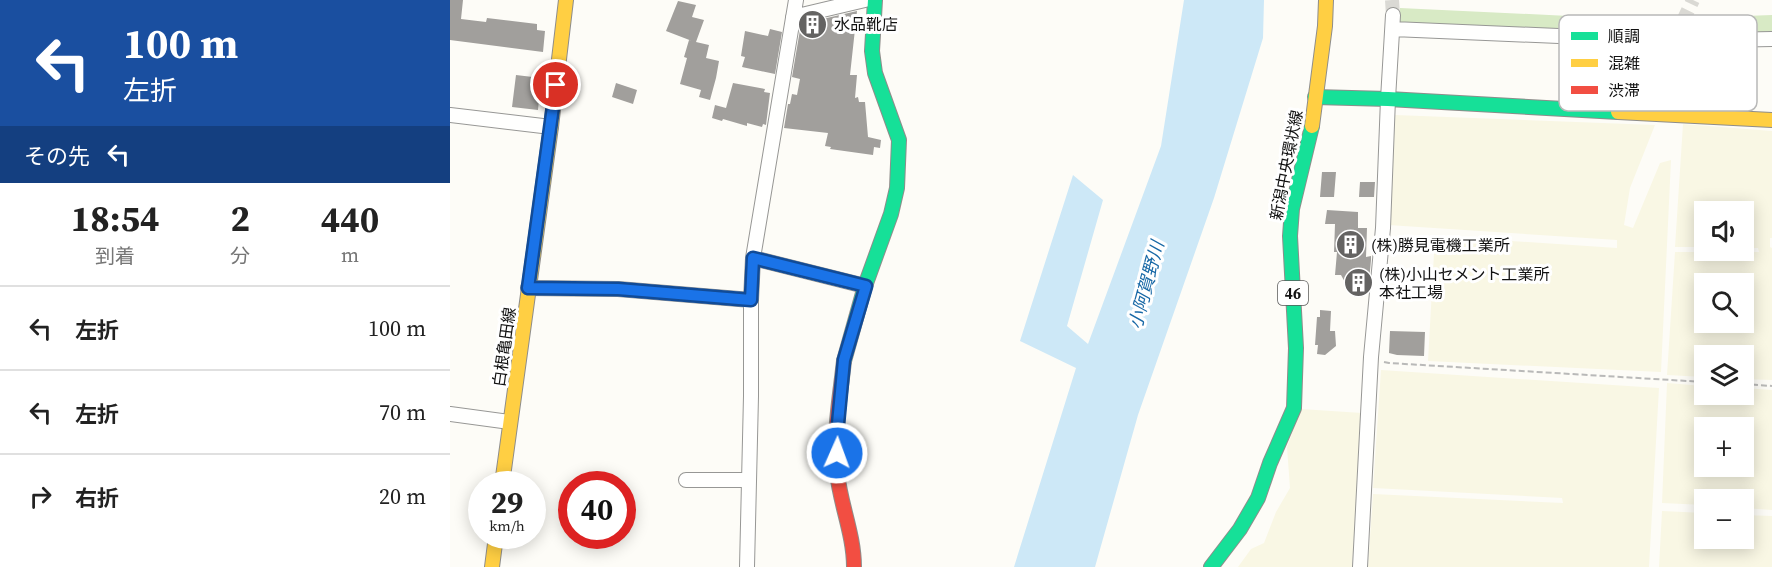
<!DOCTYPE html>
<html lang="ja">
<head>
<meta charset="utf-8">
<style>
	body { margin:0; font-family:"Source Serif 4","Noto Sans JP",serif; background:#f6f6f6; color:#222; height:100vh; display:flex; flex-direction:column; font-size:22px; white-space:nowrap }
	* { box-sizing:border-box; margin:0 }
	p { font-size:20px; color:#767676 }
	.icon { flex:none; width:33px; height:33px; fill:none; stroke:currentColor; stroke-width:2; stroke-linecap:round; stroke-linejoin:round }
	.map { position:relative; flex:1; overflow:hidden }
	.side { display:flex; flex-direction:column; background:#fff; width:450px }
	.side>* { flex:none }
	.top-card { background:#1a4fa0; color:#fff; overflow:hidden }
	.buttons { position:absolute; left:1244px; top:201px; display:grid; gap:12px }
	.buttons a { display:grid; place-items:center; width:60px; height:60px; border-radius:0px; background:#fff; box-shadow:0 3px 15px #0003; font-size:30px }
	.speed { position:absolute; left:18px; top:471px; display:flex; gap:12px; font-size:30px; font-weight:700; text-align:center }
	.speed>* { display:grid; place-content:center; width:78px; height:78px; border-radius:50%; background:#fff; box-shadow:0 3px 15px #0003; line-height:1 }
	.speed small { font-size:15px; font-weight:400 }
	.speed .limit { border:9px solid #d22; background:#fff; color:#111 }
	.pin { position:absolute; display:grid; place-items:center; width:51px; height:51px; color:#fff; margin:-26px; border:3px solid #fff; border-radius:50%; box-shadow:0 2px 6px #0007 }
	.me { position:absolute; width:66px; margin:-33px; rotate:2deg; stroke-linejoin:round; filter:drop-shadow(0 0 4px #0008) }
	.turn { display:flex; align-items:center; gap:21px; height:126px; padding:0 24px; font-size:27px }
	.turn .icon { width:78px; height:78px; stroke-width:2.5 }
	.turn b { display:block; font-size:42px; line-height:51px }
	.then { display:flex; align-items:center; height:57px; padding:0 24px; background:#0003; gap:12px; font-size:22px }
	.eta { display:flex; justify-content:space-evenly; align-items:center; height:102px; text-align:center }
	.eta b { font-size:36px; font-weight:700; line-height:42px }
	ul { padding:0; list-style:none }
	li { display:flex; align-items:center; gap:18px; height:84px; padding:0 24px; border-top:2px solid #e0e0e0 }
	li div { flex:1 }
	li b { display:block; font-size:22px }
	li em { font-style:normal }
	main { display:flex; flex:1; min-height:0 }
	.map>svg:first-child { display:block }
	.farmland { fill:#f9f7e4; fill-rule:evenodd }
	.forest { fill:#d8eac5 }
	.water { fill:#cde8f7 }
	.building { fill:#a19f9c }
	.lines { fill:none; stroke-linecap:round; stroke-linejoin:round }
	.street-tunnel { stroke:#dad9d4; stroke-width:14; stroke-dasharray:14 7; stroke-linecap:butt }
	.street-casing { stroke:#979795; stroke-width:16 }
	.fast-casing { stroke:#8e8d8b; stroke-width:16 }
	.slow-casing { stroke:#8e8d8b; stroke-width:16 }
	.jam-casing { stroke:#8e8d8b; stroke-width:16 }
	.path { stroke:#b9b9b8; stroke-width:2; stroke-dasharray:6 3; stroke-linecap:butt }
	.street { stroke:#fffffe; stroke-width:14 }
	.fast { stroke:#16e098; stroke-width:14 }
	.slow { stroke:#ffcf43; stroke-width:14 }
	.jam { stroke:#f24e42; stroke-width:14 }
	.route-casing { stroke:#114b97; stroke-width:15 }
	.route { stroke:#1a73e8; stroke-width:10 }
	.labels { text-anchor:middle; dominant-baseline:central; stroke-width:6; stroke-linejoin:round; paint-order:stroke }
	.shield { fill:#fff; stroke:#585858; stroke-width:1.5 }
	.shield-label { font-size:15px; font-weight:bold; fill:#111 }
	.poi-label { font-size:16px; fill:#111; stroke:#fff; text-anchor:start }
	.street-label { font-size:16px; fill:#111; stroke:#fff }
	.water-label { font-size:18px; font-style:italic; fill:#1768a6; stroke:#fff }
	.key { fill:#fff; stroke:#b8b8b8; stroke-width:1.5 }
	.key-label { font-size:16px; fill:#111 }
</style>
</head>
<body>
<main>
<section class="side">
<div class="top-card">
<div class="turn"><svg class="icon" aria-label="left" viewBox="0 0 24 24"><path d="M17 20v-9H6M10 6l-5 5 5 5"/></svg><div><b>100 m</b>左折</div></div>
<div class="then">その先<svg class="icon" aria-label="left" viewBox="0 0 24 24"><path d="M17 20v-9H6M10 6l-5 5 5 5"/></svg></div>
</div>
<div class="eta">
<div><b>18:54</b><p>到着</p></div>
<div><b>2</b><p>分</p></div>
<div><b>440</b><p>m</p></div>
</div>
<ul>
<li><svg class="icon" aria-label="left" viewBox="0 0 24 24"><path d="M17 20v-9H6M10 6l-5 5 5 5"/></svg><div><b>左折</b></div><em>100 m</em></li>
<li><svg class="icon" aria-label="left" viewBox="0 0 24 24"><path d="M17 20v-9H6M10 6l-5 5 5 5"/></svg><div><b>左折</b></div><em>70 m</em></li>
<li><svg class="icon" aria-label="right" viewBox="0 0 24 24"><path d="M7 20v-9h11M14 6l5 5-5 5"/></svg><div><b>右折</b></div><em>20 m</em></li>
</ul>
</section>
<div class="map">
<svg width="1322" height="567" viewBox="0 0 1322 567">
	<rect width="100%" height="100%" fill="#fdfcf7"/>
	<!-- farmland -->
	<path class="farmland" d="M945,115L1205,125L1180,188L1174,225L1183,228L1210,163L1221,160L1211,372L978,361L985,236L1167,248V240L938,225Z
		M1233,124L1322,131V238H1320V247L1322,248V380L1293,379V356H1254V377L1217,375L1225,252H1309L1308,248H1293V212H1254V247H1225ZM1254,284H1293V322H1254Z
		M931,370L1209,388L1199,567H918L923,494L1113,503L1112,498L923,488Z
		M1217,383L1254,386V394H1293V388L1322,390V510L1293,508V500H1254V505L1212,503ZM1254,428H1293V466H1254Z
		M851,409L912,413L902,567H788L801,549L814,543L826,512L840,488L837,447Z
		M1212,511L1254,513V538H1293V515L1322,516V567H1209Z"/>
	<!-- forest -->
	<path class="forest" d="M950,8L1119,16L1230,18L1220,39L949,25Z
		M1322,15V36L1228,38L1240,18Z"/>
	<!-- water -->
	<path class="water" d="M734,0H814L813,38L764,198L688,415L645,567H564L626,368L570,341L623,175L653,200L617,326L638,344L711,146Z"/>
	<!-- building -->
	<path class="building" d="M0,0H13L11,19L36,22L37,18L87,24V30L95,31L93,52L0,40Z
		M228,1L246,5L242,17L254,20L246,42L259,45L256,58L269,61L266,78L260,100L249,97L251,90L230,84L237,58L234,57L239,40L242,41L216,31Z
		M407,11L400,75H407L405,98L408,97L409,102H415L418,137L431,140L430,148L424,147L423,155L380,149L381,147L375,146L378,133L334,128L338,104H340L342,94L347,95L350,79L342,77L351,24Z
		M320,29L332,32L325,74L292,67L295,57L291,56L295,31L318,36Z
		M66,75L91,78L88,110L62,107Z
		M166,83L187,90L183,104L162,97Z
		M283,83L315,89L314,92L320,93L316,125L313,124L312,127L297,123V126L273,119L272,121L262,118L265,105L276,108Z
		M872,172H886L884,197H870Z
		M910,182H925L924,197H909Z
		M877,210L908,212V228H917L916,257L921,256V260L918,292L903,291V290L897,289V286L891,275H885L887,252H884L885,224H875Z
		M870,310L881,311L880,331H885L886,346L875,355L867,354L868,345H865L867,317H870Z
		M940,331L975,332L974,356L947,355L939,353Z"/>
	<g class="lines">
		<!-- street-tunnel -->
		<path class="street-tunnel" d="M942,0L943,15
			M1232,23L1243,0"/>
		<defs>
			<path id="street" d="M343,17L415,0
				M943,29L1224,41L1322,39
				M1200,113L1206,78L1232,23
				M0,115L101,127
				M303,258L415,286
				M78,288L168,289L301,300
				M0,414L60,422
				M236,480H299
				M297,567L301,396V300L303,258L346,0
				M910,567L921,357L933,228L938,99L943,15"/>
			<path id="fast" d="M865,97L938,99L1168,112
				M394,361L415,286L441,214L447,188L449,140L425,73L422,51L425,0
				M761,567L790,529L808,498L820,463L844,408L846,348L840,236L842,209L862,126"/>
			<path id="slow" d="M1168,112L1322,120
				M862,126L875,26L876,0
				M52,484L101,127L116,0
				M42,567L46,536"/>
			<path id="jam" d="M394,361C390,397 383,435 387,472C390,504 404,534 404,567"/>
		</defs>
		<!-- street casing -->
		<use href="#street" class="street-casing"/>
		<!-- fast casing -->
		<use href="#fast" class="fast-casing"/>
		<!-- slow casing -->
		<use href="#slow" class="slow-casing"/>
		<!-- jam casing -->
		<use href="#jam" class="jam-casing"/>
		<!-- path -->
		<path class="path" d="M934,362L939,363L1254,382
			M1293,384L1322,386"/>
		<!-- street -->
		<use href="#street" class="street"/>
		<!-- fast -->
		<use href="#fast" class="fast"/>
		<!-- slow -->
		<use href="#slow" class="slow"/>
		<!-- jam -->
		<use href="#jam" class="jam"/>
	</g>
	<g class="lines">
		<defs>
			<path id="route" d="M106,85L78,288L168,289L301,300L303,258L416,286L394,360L387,434V453"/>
		</defs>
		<!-- route casing -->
		<use href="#route" class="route-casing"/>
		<!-- route -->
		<use href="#route" class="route"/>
	</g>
	<!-- icons -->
	<defs>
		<symbol id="building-disc" viewBox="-11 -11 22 22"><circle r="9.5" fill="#646362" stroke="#fff"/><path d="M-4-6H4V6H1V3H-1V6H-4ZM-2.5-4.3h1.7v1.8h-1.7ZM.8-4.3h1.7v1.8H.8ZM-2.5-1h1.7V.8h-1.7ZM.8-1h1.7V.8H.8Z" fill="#fff"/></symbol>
	</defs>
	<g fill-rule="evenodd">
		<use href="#building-disc" x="346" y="8" width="33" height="33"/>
		<use href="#building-disc" x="884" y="228" width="33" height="33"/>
		<use href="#building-disc" x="892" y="266" width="33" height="33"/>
	</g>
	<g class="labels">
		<!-- shield labels -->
		<rect class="shield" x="828" y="281" width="30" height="24" rx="4.5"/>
		<g class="shield-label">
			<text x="843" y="293">46</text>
		</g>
		<!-- poi labels -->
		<g class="poi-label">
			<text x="384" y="24">水品靴店</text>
			<text x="921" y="245">(株)勝見電機工業所</text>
			<text x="929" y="274">(株)小山セメント工業所<tspan x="929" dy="18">本社工場</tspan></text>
		</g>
		<!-- street labels -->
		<g class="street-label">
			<text transform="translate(836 165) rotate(-79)">新潟中央環状線</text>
			<text transform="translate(54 347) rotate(-82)">白根亀田線</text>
		</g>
		<!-- water labels -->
		<g class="water-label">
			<text transform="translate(696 285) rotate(-75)">小阿賀野川</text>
		</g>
	</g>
	<!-- legend -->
	<rect x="1109" y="15" width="198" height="96" rx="9" class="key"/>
	<rect x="1121" y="32" width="27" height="8" fill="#16e098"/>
	<rect x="1121" y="59" width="27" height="8" fill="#ffcf43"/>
	<rect x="1121" y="86" width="27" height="8" fill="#f24e42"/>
	<g class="key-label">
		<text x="1158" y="42">順調</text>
		<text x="1158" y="69">混雑</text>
		<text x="1158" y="96">渋滞</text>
	</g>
</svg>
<div class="buttons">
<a><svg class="icon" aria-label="sound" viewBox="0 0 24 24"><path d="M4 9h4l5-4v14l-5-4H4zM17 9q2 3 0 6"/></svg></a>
<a><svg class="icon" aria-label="search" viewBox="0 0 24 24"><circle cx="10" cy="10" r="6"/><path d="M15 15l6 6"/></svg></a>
<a><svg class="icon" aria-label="layers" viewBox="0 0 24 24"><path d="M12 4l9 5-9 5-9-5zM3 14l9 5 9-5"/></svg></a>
<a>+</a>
<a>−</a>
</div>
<div class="speed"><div>29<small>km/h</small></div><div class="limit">40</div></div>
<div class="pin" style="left:106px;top:85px;background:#d93025"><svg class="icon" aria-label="arrive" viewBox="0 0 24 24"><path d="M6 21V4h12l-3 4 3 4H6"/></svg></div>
<svg class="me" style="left:387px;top:453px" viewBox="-20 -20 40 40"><circle r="17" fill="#1a73e8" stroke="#fff" stroke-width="3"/><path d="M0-11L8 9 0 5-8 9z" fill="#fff"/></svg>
</div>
</main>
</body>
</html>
